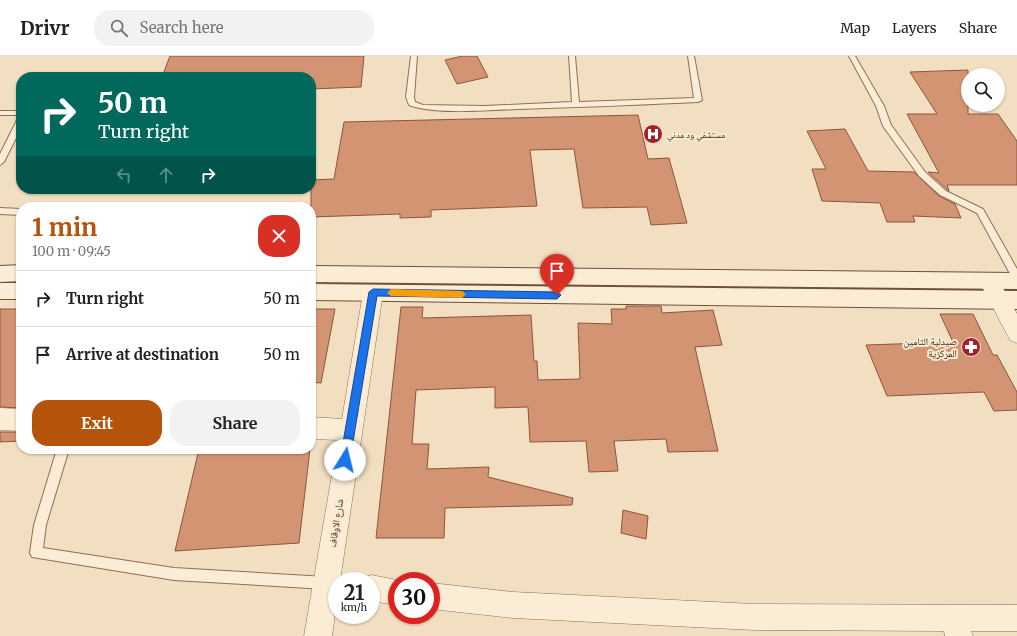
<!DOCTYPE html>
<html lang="en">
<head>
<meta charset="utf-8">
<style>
	body { margin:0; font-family:Merriweather,"Noto Naskh Arabic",serif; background:#f2f2f2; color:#222; height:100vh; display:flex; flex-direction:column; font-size:15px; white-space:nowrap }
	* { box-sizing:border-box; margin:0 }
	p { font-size:13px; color:#767676 }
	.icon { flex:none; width:22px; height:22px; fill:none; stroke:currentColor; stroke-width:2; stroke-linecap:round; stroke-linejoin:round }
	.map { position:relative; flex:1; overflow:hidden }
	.details { position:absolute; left:16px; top:146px; width:300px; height:252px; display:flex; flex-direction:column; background:#fff; border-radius:16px; box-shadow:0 1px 3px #0004 }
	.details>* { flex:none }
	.hud { position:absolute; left:16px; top:16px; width:300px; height:122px; border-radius:16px; box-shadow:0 1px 3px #0004; background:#00695c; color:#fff; overflow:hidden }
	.tools { position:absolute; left:961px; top:12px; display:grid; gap:8px }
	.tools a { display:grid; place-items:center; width:44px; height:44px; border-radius:50%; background:#fff; box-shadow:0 1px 3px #0004; font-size:20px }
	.speed { position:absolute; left:328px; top:516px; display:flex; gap:8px; font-size:20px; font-weight:700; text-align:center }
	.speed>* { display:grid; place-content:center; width:52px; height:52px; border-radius:50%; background:#fff; box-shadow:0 1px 3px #0004; line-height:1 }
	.speed small { font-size:10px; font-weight:400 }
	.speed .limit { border:6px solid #d22; background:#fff; color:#111 }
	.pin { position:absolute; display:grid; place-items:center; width:34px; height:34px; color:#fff; margin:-41px -17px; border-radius:50% 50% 50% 0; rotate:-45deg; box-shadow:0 0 4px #0007 }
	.pin .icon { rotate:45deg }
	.me { position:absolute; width:44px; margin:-22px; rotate:9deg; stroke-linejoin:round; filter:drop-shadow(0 0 3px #0008) }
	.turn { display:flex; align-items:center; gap:14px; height:84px; padding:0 16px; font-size:18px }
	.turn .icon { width:52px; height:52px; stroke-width:2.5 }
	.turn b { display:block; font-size:28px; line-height:34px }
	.lanes { display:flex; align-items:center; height:38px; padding:0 16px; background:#0003; justify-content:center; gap:20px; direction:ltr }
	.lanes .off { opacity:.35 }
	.round { display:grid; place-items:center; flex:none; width:42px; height:42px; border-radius:16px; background:#f2f2f2 }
	.headline { display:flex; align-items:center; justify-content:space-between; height:68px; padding:0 16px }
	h1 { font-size:24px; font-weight:700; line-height:30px; color:#b45309 }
	.primary-button { display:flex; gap:8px; margin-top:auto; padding:8px 16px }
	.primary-button a { flex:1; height:46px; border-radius:16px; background:#b45309; color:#fff; font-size:16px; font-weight:700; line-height:46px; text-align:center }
	.primary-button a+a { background:#f2f2f2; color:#222 }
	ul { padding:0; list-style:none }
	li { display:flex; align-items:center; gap:12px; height:56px; padding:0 16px; border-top:1px solid #e0e0e0 }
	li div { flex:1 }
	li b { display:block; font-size:15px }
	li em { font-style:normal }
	header { display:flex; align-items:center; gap:24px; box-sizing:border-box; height:56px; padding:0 20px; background:#fff; border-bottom:1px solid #e0e0e0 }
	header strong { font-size:19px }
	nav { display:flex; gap:22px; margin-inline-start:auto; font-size:14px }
	.search { width:280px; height:36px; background:#f2f2f2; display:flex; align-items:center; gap:10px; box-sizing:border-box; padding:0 14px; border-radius:16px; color:#767676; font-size:15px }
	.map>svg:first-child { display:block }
	.building { fill:#d39473; stroke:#8e553a }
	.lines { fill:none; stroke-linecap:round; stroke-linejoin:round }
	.service-casing { stroke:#8d6f57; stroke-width:2 }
	.minor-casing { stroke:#8d6f57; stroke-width:1 }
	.secondary-casing { stroke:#6e503a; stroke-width:2 }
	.service { fill:#fbedd5; fill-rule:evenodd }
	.minor { fill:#fbedd5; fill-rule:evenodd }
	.secondary { fill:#fbedd5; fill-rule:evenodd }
	.route { fill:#1a73e8; stroke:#114b97 }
	.slow { fill:#f59e0b }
	.labels { text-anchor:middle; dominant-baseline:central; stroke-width:4; stroke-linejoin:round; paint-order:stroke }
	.far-poi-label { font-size:9px; fill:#3b291c; stroke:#f8ead1; text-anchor:start }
	.poi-label { font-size:10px; fill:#3b291c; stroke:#f8ead1; text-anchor:end }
	.street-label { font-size:10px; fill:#3b291c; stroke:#f8ead1 }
</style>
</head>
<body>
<header>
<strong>Drivr</strong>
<div class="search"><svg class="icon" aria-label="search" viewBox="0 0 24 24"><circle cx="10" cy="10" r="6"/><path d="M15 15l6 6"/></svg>Search here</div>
<nav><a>Map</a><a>Layers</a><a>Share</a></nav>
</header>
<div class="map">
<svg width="1017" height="580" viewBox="0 0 1017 580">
	<rect width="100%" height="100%" fill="#f2dfc1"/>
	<!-- building -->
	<path class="building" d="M170,0H364L361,31L311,33V21H162Z
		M463,0H477L488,21L457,28L445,4Z
		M968,14V58H998L1017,85V129H947L949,135L928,116L939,117L907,58H937L910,16Z
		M638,59L648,103L669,102L687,167L651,169L647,151L583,152L574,93L530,94L537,150L431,154V161L400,162V158L311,161V124L334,123L344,66Z
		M845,73L868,115L914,116L939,140L955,148L961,162L913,160L915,166H887L880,147L822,145L812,113H826L807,75Z
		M626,250H661L662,257L713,254L722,289L695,291L718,395L668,396L666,383L614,385L618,415L589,416L586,385L530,386L528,351L495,352V331L416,334L412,388H429L427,413L489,411L488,421L573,442L572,449L445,452L444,482H376L401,251H423L422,262L531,259L534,305H537L538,324L580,323L578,267L612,268L611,253H626Z
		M0,253H21V352L0,351Z
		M311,253H335L321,327L311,326Z
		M940,258H973L993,299H997L1017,336V354L994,355L984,336L887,340L866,289L953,286Z
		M0,376H21V385L0,386Z
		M199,393H310L299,487L175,495Z
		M623,454L648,460L646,483L621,477Z"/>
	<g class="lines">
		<defs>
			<path id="service" d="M411,0H417L414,41L415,46L423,49L485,50L572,46L569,0H575L579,46L694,42L688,0H694L702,44L698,46C638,49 578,51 518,53C490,54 435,59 409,49L406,41Z
				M849,0H855L884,50L891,69L925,116L946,135L983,153L1017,213V226L1014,225L977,157L940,139L919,120L883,70L876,50Z
				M0,55H21V59H0Z
				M21,61V72L4,106L0,109V98L17,64Z
				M0,152L21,153V159L0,158Z
				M57,393H69L46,469L43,492L174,512L326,521L330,523L332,527L330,531L326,533L174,524L32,501L30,497L34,469Z"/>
			<path id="minor" d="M989,217L996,219L1017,258V287L1010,284L979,225L982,219Z
				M373,229L380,231L383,237L340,525H337V544L332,580H304L338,384L311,383V361L342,363L363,237L366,231Z
				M0,352L21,353V375L0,374Z
				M371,519L402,525H397V549L371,545V525H361L362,523Z
				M431,527L513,536L754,548L1017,549V575H971L973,580H945L944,575L754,574L513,562L431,553Z"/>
			<path id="secondary" d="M21,209V225L0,226V210Z
				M311,210L1017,217V233L311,226Z
				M0,227H21V243H0Z
				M311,228L1017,235V253L311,244Z"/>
		</defs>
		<!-- service casing -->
		<use href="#service" class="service-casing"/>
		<!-- minor casing -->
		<use href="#minor" class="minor-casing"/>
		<!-- secondary casing -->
		<use href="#secondary" class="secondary-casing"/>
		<!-- service -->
		<use href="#service" class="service"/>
		<!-- minor -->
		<use href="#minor" class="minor"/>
		<!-- secondary -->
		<use href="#secondary" class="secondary"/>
	</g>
	<!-- route -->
	<path class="route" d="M373,233L557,236L561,239L557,243L377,240L350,404L349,408L345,409L342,408L340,404L369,236Z"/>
	<!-- slow -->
	<path class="slow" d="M391,233L462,235L466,238L462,242L391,240L387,237Z"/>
	<!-- icons -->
	<defs>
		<symbol id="hospital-disc" viewBox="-11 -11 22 22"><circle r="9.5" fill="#a1222d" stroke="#f8ead1"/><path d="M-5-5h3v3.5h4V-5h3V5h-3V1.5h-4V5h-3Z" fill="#fff"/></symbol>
		<symbol id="pharmacy-disc" viewBox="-11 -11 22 22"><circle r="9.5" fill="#a1222d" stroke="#f8ead1"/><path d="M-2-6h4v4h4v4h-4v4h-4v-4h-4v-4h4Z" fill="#fff"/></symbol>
	</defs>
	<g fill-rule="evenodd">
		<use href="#hospital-disc" x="642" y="67" width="22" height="22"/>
		<use href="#pharmacy-disc" x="960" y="280" width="22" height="22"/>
	</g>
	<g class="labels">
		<!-- far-poi labels -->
		<g class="far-poi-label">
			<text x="667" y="78">مستشفي ود مدني</text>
		</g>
		<!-- poi labels -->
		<g class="poi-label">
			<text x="957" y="285">صيدلية التامين<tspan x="957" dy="12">المركزية</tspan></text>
		</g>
		<!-- street labels -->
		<g class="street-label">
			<text transform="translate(336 467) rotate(-81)">شارع الاوقاف</text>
		</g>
	</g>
</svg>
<div class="tools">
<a><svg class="icon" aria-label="search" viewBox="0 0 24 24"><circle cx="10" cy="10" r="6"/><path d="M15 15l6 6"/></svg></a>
</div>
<div class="speed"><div>21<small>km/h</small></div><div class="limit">30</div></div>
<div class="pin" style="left:557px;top:239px;background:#d93025"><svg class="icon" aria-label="arrive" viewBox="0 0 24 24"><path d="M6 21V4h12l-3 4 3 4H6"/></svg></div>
<svg class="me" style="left:345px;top:404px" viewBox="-20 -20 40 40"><circle r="19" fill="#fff"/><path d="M0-13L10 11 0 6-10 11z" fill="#1a73e8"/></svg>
<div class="hud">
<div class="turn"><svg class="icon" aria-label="right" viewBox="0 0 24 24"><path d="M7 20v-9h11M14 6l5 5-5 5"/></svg><div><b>50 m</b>Turn right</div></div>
<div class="lanes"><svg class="icon off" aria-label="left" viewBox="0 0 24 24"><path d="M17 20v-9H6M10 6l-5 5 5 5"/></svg><svg class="icon off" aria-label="ahead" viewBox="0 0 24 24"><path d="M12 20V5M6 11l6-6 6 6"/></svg><svg class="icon" aria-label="right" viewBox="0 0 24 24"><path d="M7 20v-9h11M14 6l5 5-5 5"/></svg></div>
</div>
<section class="details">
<div class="headline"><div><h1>1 min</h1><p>100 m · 09:45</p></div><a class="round" style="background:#d93025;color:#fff"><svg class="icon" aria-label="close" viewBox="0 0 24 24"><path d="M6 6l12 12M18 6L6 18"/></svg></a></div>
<ul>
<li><svg class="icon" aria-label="right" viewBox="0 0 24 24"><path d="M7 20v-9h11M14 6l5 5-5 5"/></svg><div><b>Turn right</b></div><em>50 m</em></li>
<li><svg class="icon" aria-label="arrive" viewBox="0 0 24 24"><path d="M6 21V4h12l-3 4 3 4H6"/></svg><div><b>Arrive at destination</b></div><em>50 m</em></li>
</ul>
<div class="primary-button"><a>Exit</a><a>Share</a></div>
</section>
</div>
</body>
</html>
